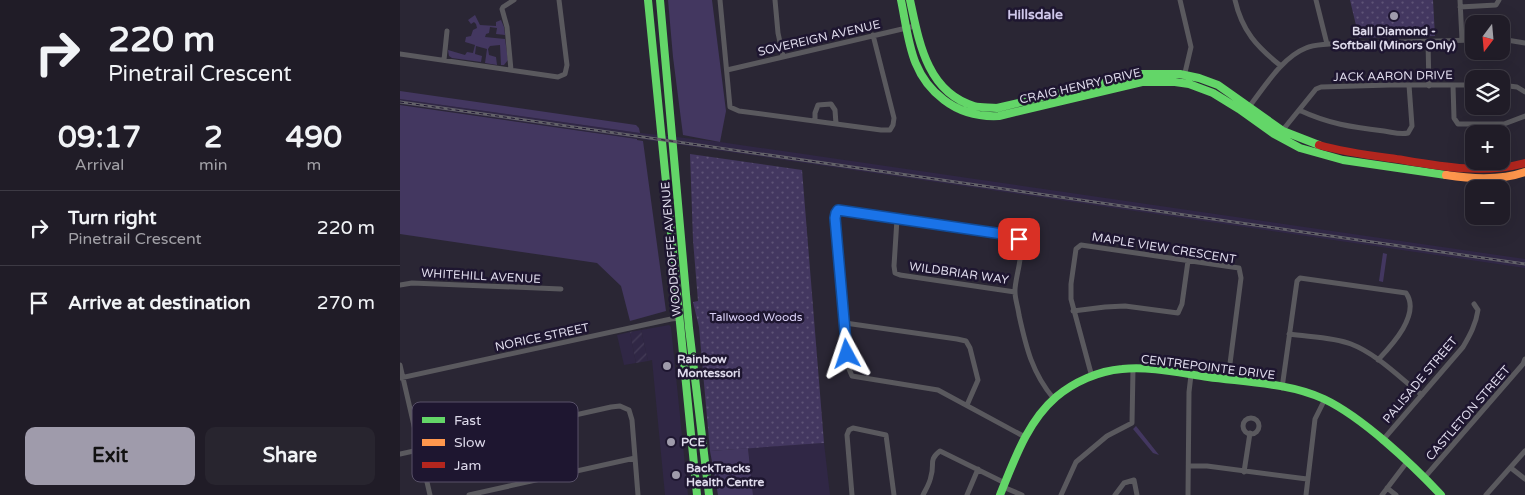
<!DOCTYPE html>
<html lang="en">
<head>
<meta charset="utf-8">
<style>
	body { margin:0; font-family:"Varela Round",sans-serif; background:#28252f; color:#f1f3f6; height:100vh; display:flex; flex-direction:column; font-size:19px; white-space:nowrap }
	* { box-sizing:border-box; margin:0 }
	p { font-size:16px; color:#a2a1a7 }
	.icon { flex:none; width:28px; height:28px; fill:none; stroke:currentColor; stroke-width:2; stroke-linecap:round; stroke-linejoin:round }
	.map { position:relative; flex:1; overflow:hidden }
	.side { display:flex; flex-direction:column; background:#201c27; width:400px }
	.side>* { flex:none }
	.guide { background:#201c27; color:#f1f3f6; overflow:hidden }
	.needle { width:32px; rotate:196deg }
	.fabs { position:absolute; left:1065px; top:15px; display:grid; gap:10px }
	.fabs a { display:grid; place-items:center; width:45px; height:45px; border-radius:10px; background:#201c27; box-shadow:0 5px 20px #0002,0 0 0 1px #3d3a44; font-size:25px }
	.pin { position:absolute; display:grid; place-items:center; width:42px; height:42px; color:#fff; margin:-21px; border-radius:10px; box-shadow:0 2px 8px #0006 }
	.me { position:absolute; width:55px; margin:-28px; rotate:355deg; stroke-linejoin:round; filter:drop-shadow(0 0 4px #0008) }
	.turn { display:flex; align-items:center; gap:18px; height:105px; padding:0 25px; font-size:22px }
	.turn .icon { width:65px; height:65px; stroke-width:2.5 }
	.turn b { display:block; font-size:35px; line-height:42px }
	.eta { display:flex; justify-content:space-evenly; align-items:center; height:85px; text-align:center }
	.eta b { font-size:30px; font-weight:700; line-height:35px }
	.primary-button { display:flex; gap:10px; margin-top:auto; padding:10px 25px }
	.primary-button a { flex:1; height:58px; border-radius:10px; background:#9f9bab; color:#111; font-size:20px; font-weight:700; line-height:58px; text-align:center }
	.primary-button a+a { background:#28252f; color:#f1f3f6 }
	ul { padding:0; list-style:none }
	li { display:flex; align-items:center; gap:15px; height:75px; padding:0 25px; border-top:1px solid #3d3a44 }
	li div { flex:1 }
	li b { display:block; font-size:19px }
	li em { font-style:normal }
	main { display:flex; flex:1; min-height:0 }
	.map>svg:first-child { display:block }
	.built { fill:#302745 }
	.industrial { fill:url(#industrial-furrows) }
	.grass { fill:#433760 }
	.park { fill:url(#park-dots) }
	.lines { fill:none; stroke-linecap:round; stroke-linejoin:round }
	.street { stroke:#5a595e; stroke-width:5 }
	.fast { stroke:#63d668; stroke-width:8 }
	.slow { stroke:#ff974d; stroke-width:8 }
	.jam { stroke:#b3261e; stroke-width:8 }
	.rail-casing { stroke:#636269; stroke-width:3 }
	.rail { stroke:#1e1630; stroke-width:1; stroke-dasharray:4; stroke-linecap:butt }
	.route-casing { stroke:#114b97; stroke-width:12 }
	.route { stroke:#1a73e8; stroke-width:9 }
	.poi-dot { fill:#9f9bab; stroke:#1e1630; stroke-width:2 }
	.labels { text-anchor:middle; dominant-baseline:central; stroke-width:5; stroke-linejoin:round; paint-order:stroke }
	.poi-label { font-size:12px; font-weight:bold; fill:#dedaeb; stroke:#1e1630; text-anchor:start }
	.street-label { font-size:12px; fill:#dedaeb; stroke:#1e1630 }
	.park-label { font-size:12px; fill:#dbd2f8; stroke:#1e1630 }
	.neighbourhood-label { font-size:14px; font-weight:bold; fill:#cfc7ea; stroke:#1e1630 }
	.key { fill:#1e1630; stroke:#585168; stroke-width:1 }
	.key-label { font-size:14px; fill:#dedaeb }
</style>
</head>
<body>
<main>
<section class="side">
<div class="guide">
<div class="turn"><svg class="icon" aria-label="right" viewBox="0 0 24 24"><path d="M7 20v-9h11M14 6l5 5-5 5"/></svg><div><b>220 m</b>Pinetrail Crescent</div></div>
</div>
<div class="eta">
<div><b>09:17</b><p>Arrival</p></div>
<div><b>2</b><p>min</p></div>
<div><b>490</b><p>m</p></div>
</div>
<ul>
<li><svg class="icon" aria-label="right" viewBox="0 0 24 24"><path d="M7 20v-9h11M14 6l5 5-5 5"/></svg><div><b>Turn right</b><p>Pinetrail Crescent</p></div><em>220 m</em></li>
<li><svg class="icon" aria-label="arrive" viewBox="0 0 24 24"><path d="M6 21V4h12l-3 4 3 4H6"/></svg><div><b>Arrive at destination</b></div><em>270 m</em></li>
</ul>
<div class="primary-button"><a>Exit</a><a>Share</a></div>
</section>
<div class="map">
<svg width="1125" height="495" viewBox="0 0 1125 495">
	<defs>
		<pattern id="industrial-furrows" width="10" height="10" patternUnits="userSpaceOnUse" patternTransform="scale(1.25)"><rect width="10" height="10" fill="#302745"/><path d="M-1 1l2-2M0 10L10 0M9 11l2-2" fill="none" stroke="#443c57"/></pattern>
		<pattern id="park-dots" width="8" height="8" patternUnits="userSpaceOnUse" patternTransform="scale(1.25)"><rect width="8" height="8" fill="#433760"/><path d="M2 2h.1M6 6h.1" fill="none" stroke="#5e5377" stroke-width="1.8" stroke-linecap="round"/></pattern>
	</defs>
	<rect width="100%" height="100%" fill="#2a2634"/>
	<!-- built -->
	<path class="built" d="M0,99L241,133L320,142L1125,259V268L0,104Z
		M269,325L271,327L288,495H265L252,360L248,361L241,330Z
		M230,332L236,363L224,365L217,335Z
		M424,443L430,495H353L348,448Z"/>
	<!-- industrial -->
	<path class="industrial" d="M241,330L248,361L236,363L230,332Z"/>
	<!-- grass -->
	<path class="grass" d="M268,0H312L326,111L320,142L283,135L273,57Z
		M75,15L80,25L96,26V22L101,20L104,27L105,35L96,34L97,28L90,27L89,33L86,34L85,37L105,39L108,60L104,65H101L100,45L90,46L88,49L89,55L96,57L97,65L85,63L87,49L76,46L75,54L82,56L81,62L52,58L49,56L48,50L65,55L67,52L73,53L75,45L65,42L66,37L71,36L73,30L77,28L76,24L74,22L71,24L68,20Z
		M0,91L236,125L239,128L240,133L0,99Z
		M0,105L237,139V140L243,141L266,311L230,321L221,286L197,263L0,234Z
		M983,253L987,254L983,282L979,281Z
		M736,426L759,455L753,453L733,429Z
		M348,448L353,495H318L310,451Z"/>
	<!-- park -->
	<path class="park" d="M950,0H1033L1035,36L959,38Z
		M290,154L402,170L424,443L310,451L299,327L293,302L298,301L293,240Z"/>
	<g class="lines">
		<!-- street -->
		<path class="street" d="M320,0L330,107L339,111L481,130H490L493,125L494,118L473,35
			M375,0L378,33L383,56
			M780,0L791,47L784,77
			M835,0C842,31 857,47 881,66
			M916,0L927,44
			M1060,0L1062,40
			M1060,7L1096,5L1099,0
			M1101,39L1125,43
			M1028,42L1029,86
			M0,54L158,77L165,74L167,65L159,0
			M44,60L47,31
			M111,70L107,27L102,9L103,7L114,0
			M327,70L515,26
			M1053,85L1054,118L1058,124H1104L1125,116
			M1101,85L1117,87L1125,92
			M899,110C929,124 951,127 984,131C992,132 1000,135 1008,133L1012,126L1009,85
			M844,113C861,93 880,58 906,48C913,45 921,45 929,44L1074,40
			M415,121V113L418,105L431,104L435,110L436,124
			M882,131L916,89L921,87L990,85H1074
			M497,219L494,266L495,273L500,275L615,292
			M0,285L12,283L161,289
			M673,311L705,307L725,306L778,313L782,304L788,261
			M445,323L557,339L566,341L570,348L578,380L567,405
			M889,334C909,337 933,337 951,344C977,354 1000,378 1022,395
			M0,365L30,495
			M692,377L671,299V284L676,249L681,245L839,268L841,278L828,379
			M0,378L271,319L280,318
			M882,388L897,281L900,278L1006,293C1021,314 992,345 978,360
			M843 426a8 8 0 1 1 16 0a8 8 0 1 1-16 0Z
			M625,437L538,390L452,376L449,369L440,285L436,213L439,211L616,236C628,246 614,278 615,292C615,299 618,307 619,315C626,347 632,373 654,399
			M982,441L1063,347C1070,335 1076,324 1078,310L1074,304
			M0,454L211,407L220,406L229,410L232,420L238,495
			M789,466H807L907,479
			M1111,468L1125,479
			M844,472L850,433
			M1024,478L1123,364L1125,359
			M603,487L622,495
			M987,488L996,495
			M69,495L235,458
			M452,495L447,435L449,430L453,428L486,435L494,495
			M523,495C526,489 530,483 531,476C535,464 528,460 540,451L605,483
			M567,495L578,469
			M661,495L676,462L707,436L732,423L733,369
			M715,495L724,483L734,480L737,495
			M788,495L789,392L791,375
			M906,495L915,419L925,399
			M982,495L1007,462
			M1086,495L1125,451"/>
		<!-- fast -->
		<path class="fast" d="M248,0L297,495
			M260,0L289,328L309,495
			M501,0C509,39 510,75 544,100C561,113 579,117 599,116L742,82H775L789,84L813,93L839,109L874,134L900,148L943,160L1046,175
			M510,0C519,42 527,92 574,106C581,108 589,107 597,108L740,74H780L799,78L818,85L883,131L919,145
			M600,495C614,461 627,422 656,397C674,382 698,371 722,369C750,366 780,373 808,377C845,382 890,383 924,399C962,417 1012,464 1041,495"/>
		<!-- slow -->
		<path class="slow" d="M1046,175C1072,179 1100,181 1125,172"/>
		<!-- jam -->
		<path class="jam" d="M919,145C947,153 975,156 1003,160C1044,167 1084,174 1125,163"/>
		<defs>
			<path id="rail" d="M0,102L1125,264"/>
		</defs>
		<!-- rail casing -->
		<use href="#rail" class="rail-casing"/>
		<!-- rail -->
		<use href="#rail" class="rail"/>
	</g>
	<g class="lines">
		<defs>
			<path id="route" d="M447,354L435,218L436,213L438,210L616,236L619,239"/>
		</defs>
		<!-- route casing -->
		<use href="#route" class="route-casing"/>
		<!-- route -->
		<use href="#route" class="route"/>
	</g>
	<!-- markers -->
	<g class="poi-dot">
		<circle cx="994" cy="16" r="5"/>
		<circle cx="267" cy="366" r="5"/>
		<circle cx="271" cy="442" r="5"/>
		<circle cx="276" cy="475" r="5"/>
	</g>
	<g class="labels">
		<!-- poi labels -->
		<g class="poi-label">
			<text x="994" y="31" text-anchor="middle">Ball Diamond -<tspan x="994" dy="14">Softball (Minors Only)</tspan></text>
			<text x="277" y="359">Rainbow<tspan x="277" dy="14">Montessori</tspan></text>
			<text x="281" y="442">PCE</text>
			<text x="286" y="468">BackTracks<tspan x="286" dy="14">Health Centre</tspan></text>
		</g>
		<!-- street labels -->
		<g class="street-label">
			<text transform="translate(419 38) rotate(-13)">SOVEREIGN AVENUE</text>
			<text transform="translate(993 76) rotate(-1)">JACK AARON DRIVE</text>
			<text transform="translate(680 86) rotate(-13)">CRAIG HENRY DRIVE</text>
			<text transform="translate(764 248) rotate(9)">MAPLE VIEW CRESCENT</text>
			<text transform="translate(271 249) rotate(-95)">WOODROFFE AVENUE</text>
			<text transform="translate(559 273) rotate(8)">WILDBRIAR WAY</text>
			<text transform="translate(81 276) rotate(3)">WHITEHILL AVENUE</text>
			<text transform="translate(142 337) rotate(-12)">NORICE STREET</text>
			<text transform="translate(808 367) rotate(7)">CENTREPOINTE DRIVE</text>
			<text transform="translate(1020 380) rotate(-50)">PALISADE STREET</text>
			<text transform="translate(1068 413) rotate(-49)">CASTLETON STREET</text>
		</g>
		<!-- park labels -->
		<g class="park-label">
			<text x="356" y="317">Tallwood Woods</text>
		</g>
		<!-- neighbourhood labels -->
		<g class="neighbourhood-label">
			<text x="635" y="14">Hillsdale</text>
		</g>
	</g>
	<!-- legend -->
	<rect x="12" y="402" width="166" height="80" rx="8" class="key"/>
	<rect x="22" y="417" width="23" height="6" fill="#63d668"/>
	<rect x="22" y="439" width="23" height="7" fill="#ff974d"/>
	<rect x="22" y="462" width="23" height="6" fill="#b3261e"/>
	<g class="key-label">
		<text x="54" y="425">Fast</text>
		<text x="54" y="447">Slow</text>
		<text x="54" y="470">Jam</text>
	</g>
</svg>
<div class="fabs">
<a><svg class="needle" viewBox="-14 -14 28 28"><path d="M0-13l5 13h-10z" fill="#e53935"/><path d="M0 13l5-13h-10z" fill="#a2a1a7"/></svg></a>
<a><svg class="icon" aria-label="layers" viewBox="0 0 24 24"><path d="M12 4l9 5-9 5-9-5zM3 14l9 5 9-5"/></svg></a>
<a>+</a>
<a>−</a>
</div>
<div class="pin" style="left:619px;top:239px;background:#d93025"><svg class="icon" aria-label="arrive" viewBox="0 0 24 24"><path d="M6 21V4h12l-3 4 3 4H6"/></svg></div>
<svg class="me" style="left:447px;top:354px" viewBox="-20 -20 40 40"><path d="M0-17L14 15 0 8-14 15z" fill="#1a73e8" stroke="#fff" stroke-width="4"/></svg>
</div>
</main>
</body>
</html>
